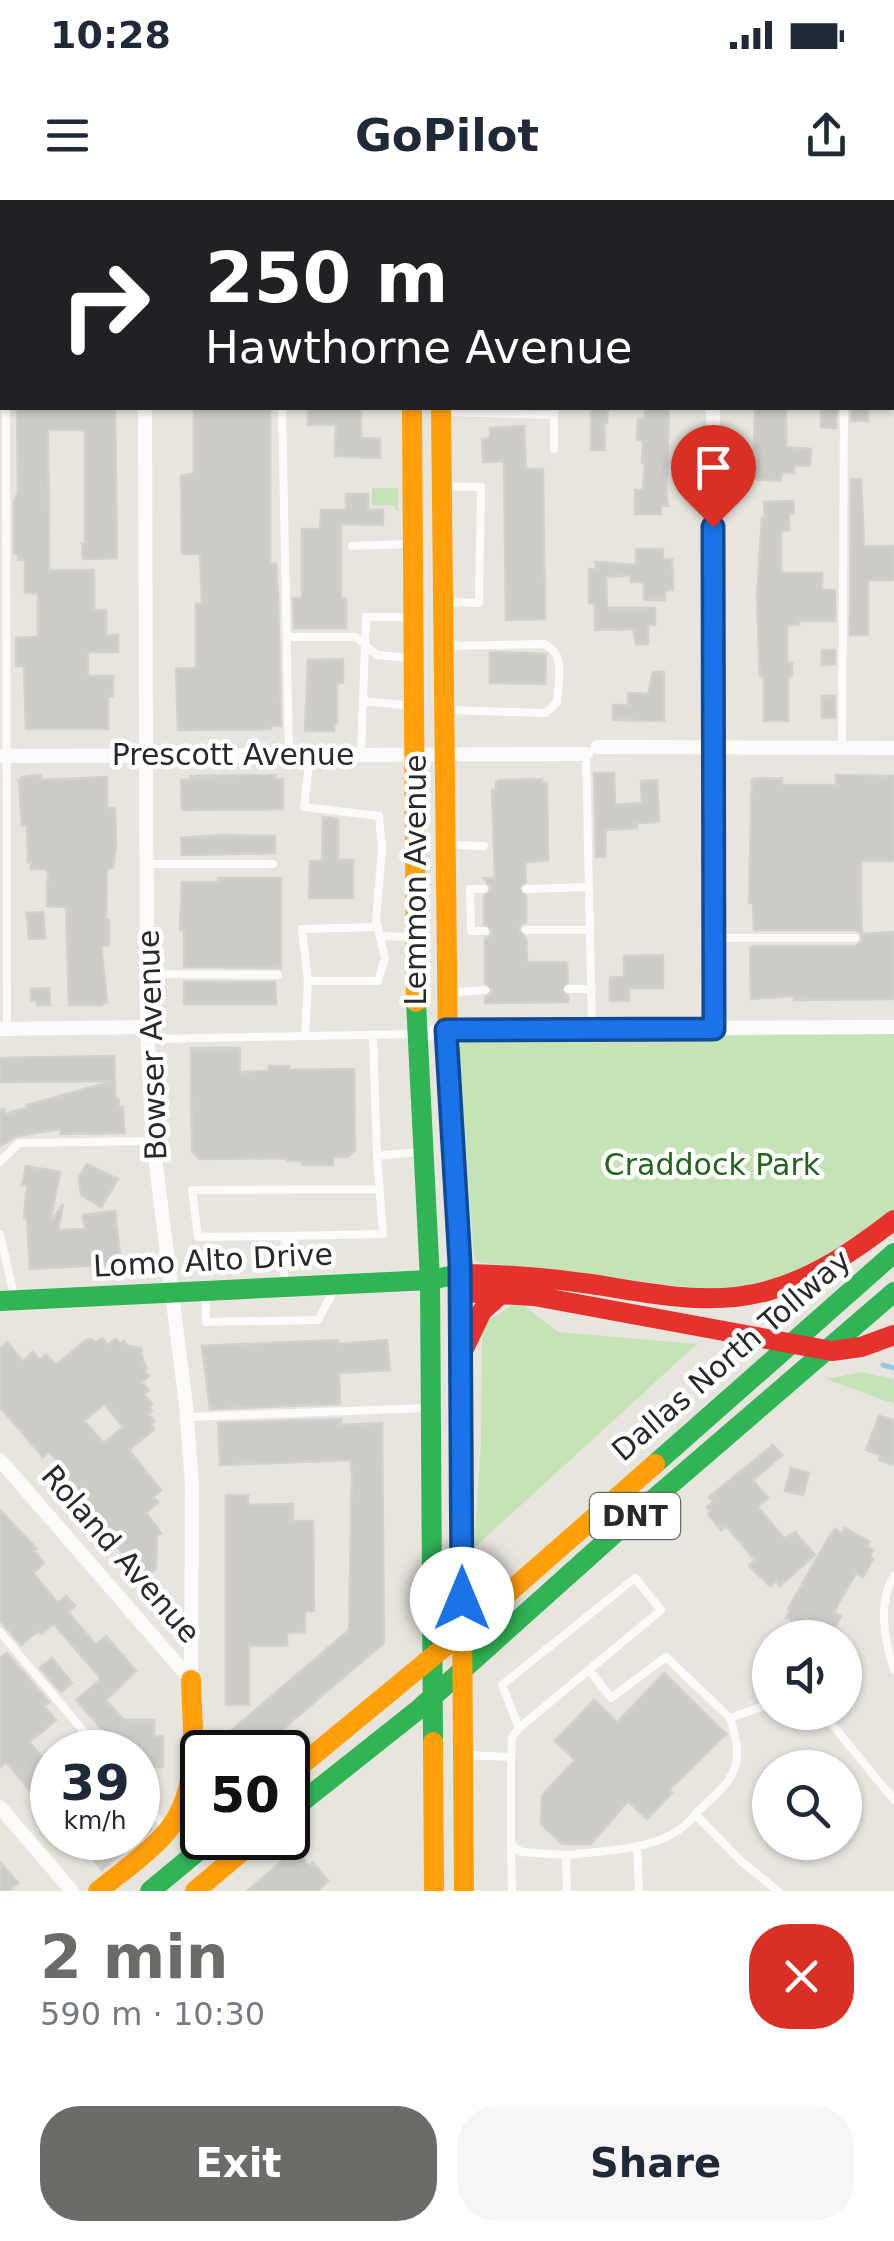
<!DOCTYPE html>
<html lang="en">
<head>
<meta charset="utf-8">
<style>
	body { margin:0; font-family:"DejaVu Sans",sans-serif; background:#f6f6f7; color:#1f2937; height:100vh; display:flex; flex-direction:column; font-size:38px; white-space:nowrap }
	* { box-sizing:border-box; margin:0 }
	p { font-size:32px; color:#747a83 }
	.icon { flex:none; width:55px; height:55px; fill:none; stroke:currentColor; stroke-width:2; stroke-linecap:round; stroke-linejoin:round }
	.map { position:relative; height:1691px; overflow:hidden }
	.drawer { display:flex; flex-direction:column; background:#fff; flex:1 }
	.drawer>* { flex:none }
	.hud { position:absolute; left:0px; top:0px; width:895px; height:210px; box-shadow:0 2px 8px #0004; background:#202124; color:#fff; overflow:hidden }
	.controls { position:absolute; left:752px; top:1420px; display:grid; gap:20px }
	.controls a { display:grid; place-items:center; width:110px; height:110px; border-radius:50%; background:#fff; box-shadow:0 2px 8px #0004; font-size:50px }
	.speed { position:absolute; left:30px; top:1530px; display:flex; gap:20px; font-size:50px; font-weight:700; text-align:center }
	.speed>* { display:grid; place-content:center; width:130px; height:130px; border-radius:50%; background:#fff; box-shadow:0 2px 8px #0004; line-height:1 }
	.speed small { font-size:25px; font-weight:400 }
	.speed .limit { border:5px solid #111; border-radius:15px; background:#fff; color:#111 }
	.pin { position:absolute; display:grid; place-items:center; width:85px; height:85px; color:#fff; margin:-102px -42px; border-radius:50% 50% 50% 0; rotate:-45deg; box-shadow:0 0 10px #0007 }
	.pin .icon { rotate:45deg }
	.me { position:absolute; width:110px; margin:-55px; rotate:0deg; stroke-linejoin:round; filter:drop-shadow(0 0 8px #0008) }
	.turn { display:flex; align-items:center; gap:35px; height:210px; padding:0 40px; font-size:45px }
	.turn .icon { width:130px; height:130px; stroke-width:2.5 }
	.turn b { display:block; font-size:70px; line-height:85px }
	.round { display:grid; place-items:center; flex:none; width:105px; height:105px; border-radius:40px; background:#f6f6f7 }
	.summary { display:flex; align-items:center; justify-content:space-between; height:170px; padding:0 40px }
	h1 { font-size:60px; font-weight:800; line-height:75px; color:#6c6b68 }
	.primary-button { display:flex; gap:20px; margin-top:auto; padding:20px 40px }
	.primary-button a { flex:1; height:115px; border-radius:40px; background:#6c6b68; color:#fff; font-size:40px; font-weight:800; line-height:115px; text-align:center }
	.primary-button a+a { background:#f6f6f7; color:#1f2937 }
	.status { display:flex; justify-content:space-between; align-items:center; height:70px; padding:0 50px; background:#fff; direction:ltr }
	.status svg { height:28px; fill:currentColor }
	header { display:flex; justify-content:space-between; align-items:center; height:130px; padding:0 40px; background:#fff; font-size:45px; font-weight:800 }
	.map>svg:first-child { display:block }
	.green { fill:#c6e3b8 }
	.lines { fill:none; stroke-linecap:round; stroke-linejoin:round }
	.stream { stroke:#94cae8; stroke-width:5 }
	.building { fill:#cdcbc5; stroke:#d2d0cb; stroke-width:2.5; fill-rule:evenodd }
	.lane { stroke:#fcfbfa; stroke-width:8 }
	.street { stroke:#fcfbfa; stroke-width:14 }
	.fast { stroke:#30b455; stroke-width:20 }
	.slow { stroke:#ff9f0a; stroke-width:20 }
	.jam { stroke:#e5322d; stroke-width:20 }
	.route-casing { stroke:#114b97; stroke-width:25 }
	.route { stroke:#1a73e8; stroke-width:18 }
	.labels { text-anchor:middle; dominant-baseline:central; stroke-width:9; stroke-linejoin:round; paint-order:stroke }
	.shield { fill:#fff; stroke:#696969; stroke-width:2.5 }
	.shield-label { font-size:28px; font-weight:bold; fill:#292929 }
	.street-label { font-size:30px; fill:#292929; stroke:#fff }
	.park-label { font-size:30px; fill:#23641b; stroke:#fff }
</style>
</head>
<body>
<div class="status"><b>10:28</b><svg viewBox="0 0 49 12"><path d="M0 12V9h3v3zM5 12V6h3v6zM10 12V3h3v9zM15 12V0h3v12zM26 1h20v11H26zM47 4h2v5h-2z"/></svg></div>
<header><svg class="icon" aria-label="menu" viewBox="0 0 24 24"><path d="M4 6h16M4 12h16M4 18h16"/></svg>GoPilot<svg class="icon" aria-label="share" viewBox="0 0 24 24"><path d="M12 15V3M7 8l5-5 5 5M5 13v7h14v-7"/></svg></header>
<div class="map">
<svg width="894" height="1691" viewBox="0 0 894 1691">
	<rect width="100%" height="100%" fill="#e8e5de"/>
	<!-- green -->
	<path class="green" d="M372,288H398V310H395L394,305H372Z
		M894,834V1010L796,1074L720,1091L477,1062L474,1058L459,863V848L465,838Z
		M518,1101L558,1132L697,1144L474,1348L481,1243L482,1125Z
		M861,1172L894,1179V1204L826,1179Z"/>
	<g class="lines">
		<!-- stream -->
		<path class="stream" d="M883,1165L894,1168"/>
	</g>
	<!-- building -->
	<path class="building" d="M17,208H115L117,358L83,359L82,344H85V230H48L49,370H94V410H106V435H118V452H88V476H113V496H108V529H26L24,466H16V438L38,437V393H25V360H18V354H14V301L18,292Z
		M194,208H270V364H276L278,397L281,526H271V529L178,530L176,469L196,468V404H202L200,354H182L181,276L194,273Z
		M361,208V238L380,239V258L335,256L336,225H308V209Z
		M591,208H608L607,223L604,222L605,250H591Z
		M646,208H667L669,215L666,290L668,306H661V314H635V290H643L645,263H642L643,240H637L638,219H644Z
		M755,208H786V247L811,249L810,266L794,265V273L782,272L781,281L753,279Z
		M821,208H837L836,228L821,227Z
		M852,208H868V221H851Z
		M524,226L526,269H543L545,419L506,420L504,261L483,262L482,239L490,238V228Z
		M851,279H861L864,346H894V380H868V435H850Z
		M346,294H368V310H383V325L341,324V398H346V428H294L293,398H302V329H320L321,310H346Z
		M793,301L794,314H789V330L781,331V373H822V390H835V421H799V425H787V463H792V476H788V521H764V476H760L757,397L762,318H765L764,302Z
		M636,349H663V359H672L673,390H665V400H644V382H631V375L606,377L607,408H655V425H648V444H636L633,429L595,430V403H589V369H597L596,362L636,365Z
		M822,450H835V464L822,465Z
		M495,452L546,454L545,484L490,483V453Z
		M343,459V483H337V523H334V531H305L308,460Z
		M653,472H664V521L613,520V505H628V493L648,494Z
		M822,496H835V518H822Z
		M594,573H614L615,605L642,603L641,581L657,580L659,622L637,623V628L606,630L605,657H596Z
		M41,575V580L107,577V608H115L116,646L113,668H107L106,720H109V745L101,746L107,802L100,805H69L66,707L47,706L48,669H31V662H28L27,625H22L19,580H23L22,577Z
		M276,575L275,579H283V609L182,610L181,580H190V576Z
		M836,575L894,576V661H861V703L862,734L894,732V799L794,800V796L751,799L750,748L754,746H855L862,741L861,733L855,730H754L753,703H749L752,579L782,578V585H836Z
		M542,579V583H547L548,660L525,662L526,682L519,688L526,696V722L520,725L519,731L526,738L527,762H567L568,782L561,790L568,796V802L485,803V798L492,790L485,783V738L491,736L492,730L484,724V696L491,688L484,678H495L492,590H496V582L500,580Z
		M323,617L338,619V660H353V698H309L310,661H322Z
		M220,635L275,636V653L182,655L181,638Z
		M218,678H281V768L184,767V730H180L182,682H218Z
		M43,712L45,738L29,739L27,713Z
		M663,755V788H629V801H610V777H624V756Z
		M184,782H275L276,804H184Z
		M49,788L50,805H37V801H31V789Z
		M191,848H240V872L269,871V866H289V870L354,869L355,950L348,957H333V965H302V961H287V958L200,959L192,951Z
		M114,856L115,881L0,882V858Z
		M115,881V899H118L119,907H123L124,933L61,934V929L17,936L0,946V910L4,909L5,914L27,908L26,905Z
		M87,964L118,979L101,1007L81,995L79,977Z
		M26,966L60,972L50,1023L63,1004L58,1030L85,1029L83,1015L115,1011L121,1064L30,1069L27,1018H24L27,985H22Z
		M102,1138L108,1145L116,1139L120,1144L124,1141L128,1146L141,1148L143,1162L147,1168L144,1171L149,1176L142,1182L149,1190L144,1194L152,1204L149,1206L152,1211L148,1214L154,1221L150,1224L154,1229L129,1250L161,1290L153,1297L158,1302L146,1313L161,1333L157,1336L156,1368L149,1375L139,1373L61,1280L68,1274L49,1252L43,1257L0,1207V1149L7,1142L23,1161L33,1152L40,1160L46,1155L56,1165L86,1140L91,1139L95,1143ZM104,1204L123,1227L104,1243L84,1221Z
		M338,1140V1144L387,1140L390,1170L339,1173L340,1204L210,1209L202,1146Z
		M879,1216L894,1220V1265L879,1260L881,1255L866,1250Z
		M341,1219V1225L382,1223L384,1443L256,1552H226L227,1534L349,1430L352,1277L351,1260L220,1265L218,1223Z
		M773,1245L782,1255L753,1280L768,1298L758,1307L784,1338L795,1332L815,1355L780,1386L776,1381L770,1386L749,1366L755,1360L726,1326L721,1330L708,1314L711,1311L707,1307L713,1302L709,1297Z
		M791,1268L809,1273L803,1295L785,1291Z
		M226,1295H248V1305L293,1304V1321H313L314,1411H305V1432L287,1433V1446H249V1505H226Z
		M0,1310L37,1349L34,1351L44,1363L33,1373L58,1403L66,1396L75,1406L68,1412L96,1445L106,1436L136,1471L106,1500L124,1520H154V1537L163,1536V1567H143L138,1552H108L100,1539L104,1532L76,1500L101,1479L54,1424L41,1434L38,1431L21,1445L0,1420Z
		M845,1328L870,1342L867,1347L873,1350L870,1357L873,1359L863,1377L856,1373L834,1412L841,1416L831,1434L827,1432L824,1438H809L790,1426L793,1421L786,1418L790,1411L788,1409L830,1335L835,1329L842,1333Z
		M7,1453L49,1502L44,1506L56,1520L29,1542L49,1565L43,1571L52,1582V1617L6,1562L0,1567V1458Z
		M52,1458L72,1483L61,1492L40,1468Z
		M664,1473L726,1534L669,1590L672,1593L647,1619L628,1601L591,1644H562L541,1624L542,1595L575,1560L555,1541L594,1500L617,1522Z
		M138,1614L151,1629L102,1670L89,1655L85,1659L76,1648L88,1638H138Z
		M299,1653L309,1666L313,1662L328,1681L317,1691H247L284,1660L287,1663Z
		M0,1662L18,1683L9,1691H0Z"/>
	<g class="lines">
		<!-- lane -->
		<path class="lane" d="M4,0V2
			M363,0H379
			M283,2V0
			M578,2V0
			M862,2V0
			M0,44H2
			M6,208L7,828
			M282,208L289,555
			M445,212L554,215V208
			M554,215V249
			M443,286L481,287L479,403L447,402
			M352,346L408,344
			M287,437H356L377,455L410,458
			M444,446L544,444C567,454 558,480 557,502L546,513L448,510
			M363,501L413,506
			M842,548L844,208
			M361,554L366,417H409
			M586,554L592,829
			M449,645L484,646
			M147,664H273
			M484,689H470L471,731H485
			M526,689L589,687
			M526,730H590
			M381,736L415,737
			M714,738H855
			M147,774L278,775
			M308,781L302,729L378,727
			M568,789H592
			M446,793L485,790
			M373,835L377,956
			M305,836L308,781H378L385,758L376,720L382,649L379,616L304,607L310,555
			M148,839L416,834
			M0,962L19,943L152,941
			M0,1034L15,1100
			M285,1036L198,1037L192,990L379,989
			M284,1083L285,1036L383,1034L377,956L418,952
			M205,1092L206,1122L318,1120L336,1086
			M186,1217L427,1208
			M894,1376C877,1402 885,1442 894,1470
			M0,1432L101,1552
			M590,1471L611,1498L666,1457L730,1518
			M770,1504L730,1518C747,1571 733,1578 695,1614L742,1662L778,1691
			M822,1512L894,1600
			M466,1555L511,1557V1645L521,1652L566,1655
			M511,1557L512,1537L519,1528L661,1410L635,1378L502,1485L519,1528
			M138,1595L167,1630
			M511,1645L512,1691
			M637,1646L639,1691
			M567,1691L566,1655C609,1650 669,1651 695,1614"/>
		<!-- street -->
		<path class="street" d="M144,0V2
			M727,2V0
			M0,172H2
			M892,172H894
			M145,208L147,827L153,941L186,1206L192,1284L191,1480
			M713,208L715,829
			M597,547L894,548
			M0,556L586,554
			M0,829L147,827
			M416,834L462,829L894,827
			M0,1260L191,1480
			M0,1607L72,1691"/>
		<!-- fast -->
		<path class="fast" d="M416,802L430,1080L433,1542
			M448,859L460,1063L462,1411
			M0,1101L430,1080L460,1074
			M655,1264L894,1053
			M288,1613L419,1509L642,1309L894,1092
			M150,1691L214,1638"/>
		<!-- slow -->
		<path class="slow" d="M412,208L416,802
			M441,208L448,859
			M462,1411L464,1691
			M433,1542L434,1691
			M288,1576L482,1416L655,1264
			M98,1691C120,1673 144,1657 163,1636C203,1593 192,1533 191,1480
			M195,1691L258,1638"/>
		<!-- jam -->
		<path class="jam" d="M411,0V2
			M440,0V2
			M460,1074C504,1074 547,1078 591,1084C649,1093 709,1107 767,1091C815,1078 855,1050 894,1020
			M460,1092L534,1096L832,1151L861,1147L894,1135
			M461,1155L482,1111L502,1093"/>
	</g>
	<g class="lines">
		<defs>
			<path id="route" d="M462,1399L460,1063L446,830L714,829L713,327"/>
		</defs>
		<!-- route casing -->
		<use href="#route" class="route-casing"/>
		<!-- route -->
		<use href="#route" class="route"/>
	</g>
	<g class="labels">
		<!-- shield labels -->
		<rect class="shield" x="590" y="1293" width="90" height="46" rx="8"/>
		<g class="shield-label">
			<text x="635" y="1316">DNT</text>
		</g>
		<!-- street labels -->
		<g class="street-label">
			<text x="233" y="554">Prescott Avenue</text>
			<text transform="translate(415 680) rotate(-90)">Lemmon Avenue</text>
			<text transform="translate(152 845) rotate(-92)">Bowser Avenue</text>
			<text transform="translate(213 1060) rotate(-3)">Lomo Alto Drive</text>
			<text transform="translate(731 1155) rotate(-41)">Dallas North Tollway</text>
			<text transform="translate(121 1354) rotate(49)">Roland Avenue</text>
		</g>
		<!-- park labels -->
		<g class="park-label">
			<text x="712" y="964">Craddock Park</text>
		</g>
	</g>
</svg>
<div class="controls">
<a><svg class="icon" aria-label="sound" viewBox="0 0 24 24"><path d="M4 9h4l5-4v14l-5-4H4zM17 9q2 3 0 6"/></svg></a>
<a><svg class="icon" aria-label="search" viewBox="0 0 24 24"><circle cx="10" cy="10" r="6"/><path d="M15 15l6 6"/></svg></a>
</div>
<div class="speed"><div>39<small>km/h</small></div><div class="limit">50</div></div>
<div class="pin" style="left:713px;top:327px;background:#d93025"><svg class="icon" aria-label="arrive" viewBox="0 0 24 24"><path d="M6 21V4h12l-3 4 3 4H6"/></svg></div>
<svg class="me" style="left:462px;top:1399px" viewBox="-20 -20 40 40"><circle r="19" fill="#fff"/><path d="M0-13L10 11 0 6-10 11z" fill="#1a73e8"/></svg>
<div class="hud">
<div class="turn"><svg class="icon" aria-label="right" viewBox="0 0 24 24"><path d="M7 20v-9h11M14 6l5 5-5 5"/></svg><div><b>250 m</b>Hawthorne Avenue</div></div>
</div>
</div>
<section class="drawer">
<div class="summary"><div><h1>2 min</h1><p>590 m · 10:30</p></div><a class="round" style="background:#d93025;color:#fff"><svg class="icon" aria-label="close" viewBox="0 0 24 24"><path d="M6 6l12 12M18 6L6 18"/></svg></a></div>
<div class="primary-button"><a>Exit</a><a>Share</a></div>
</section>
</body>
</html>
